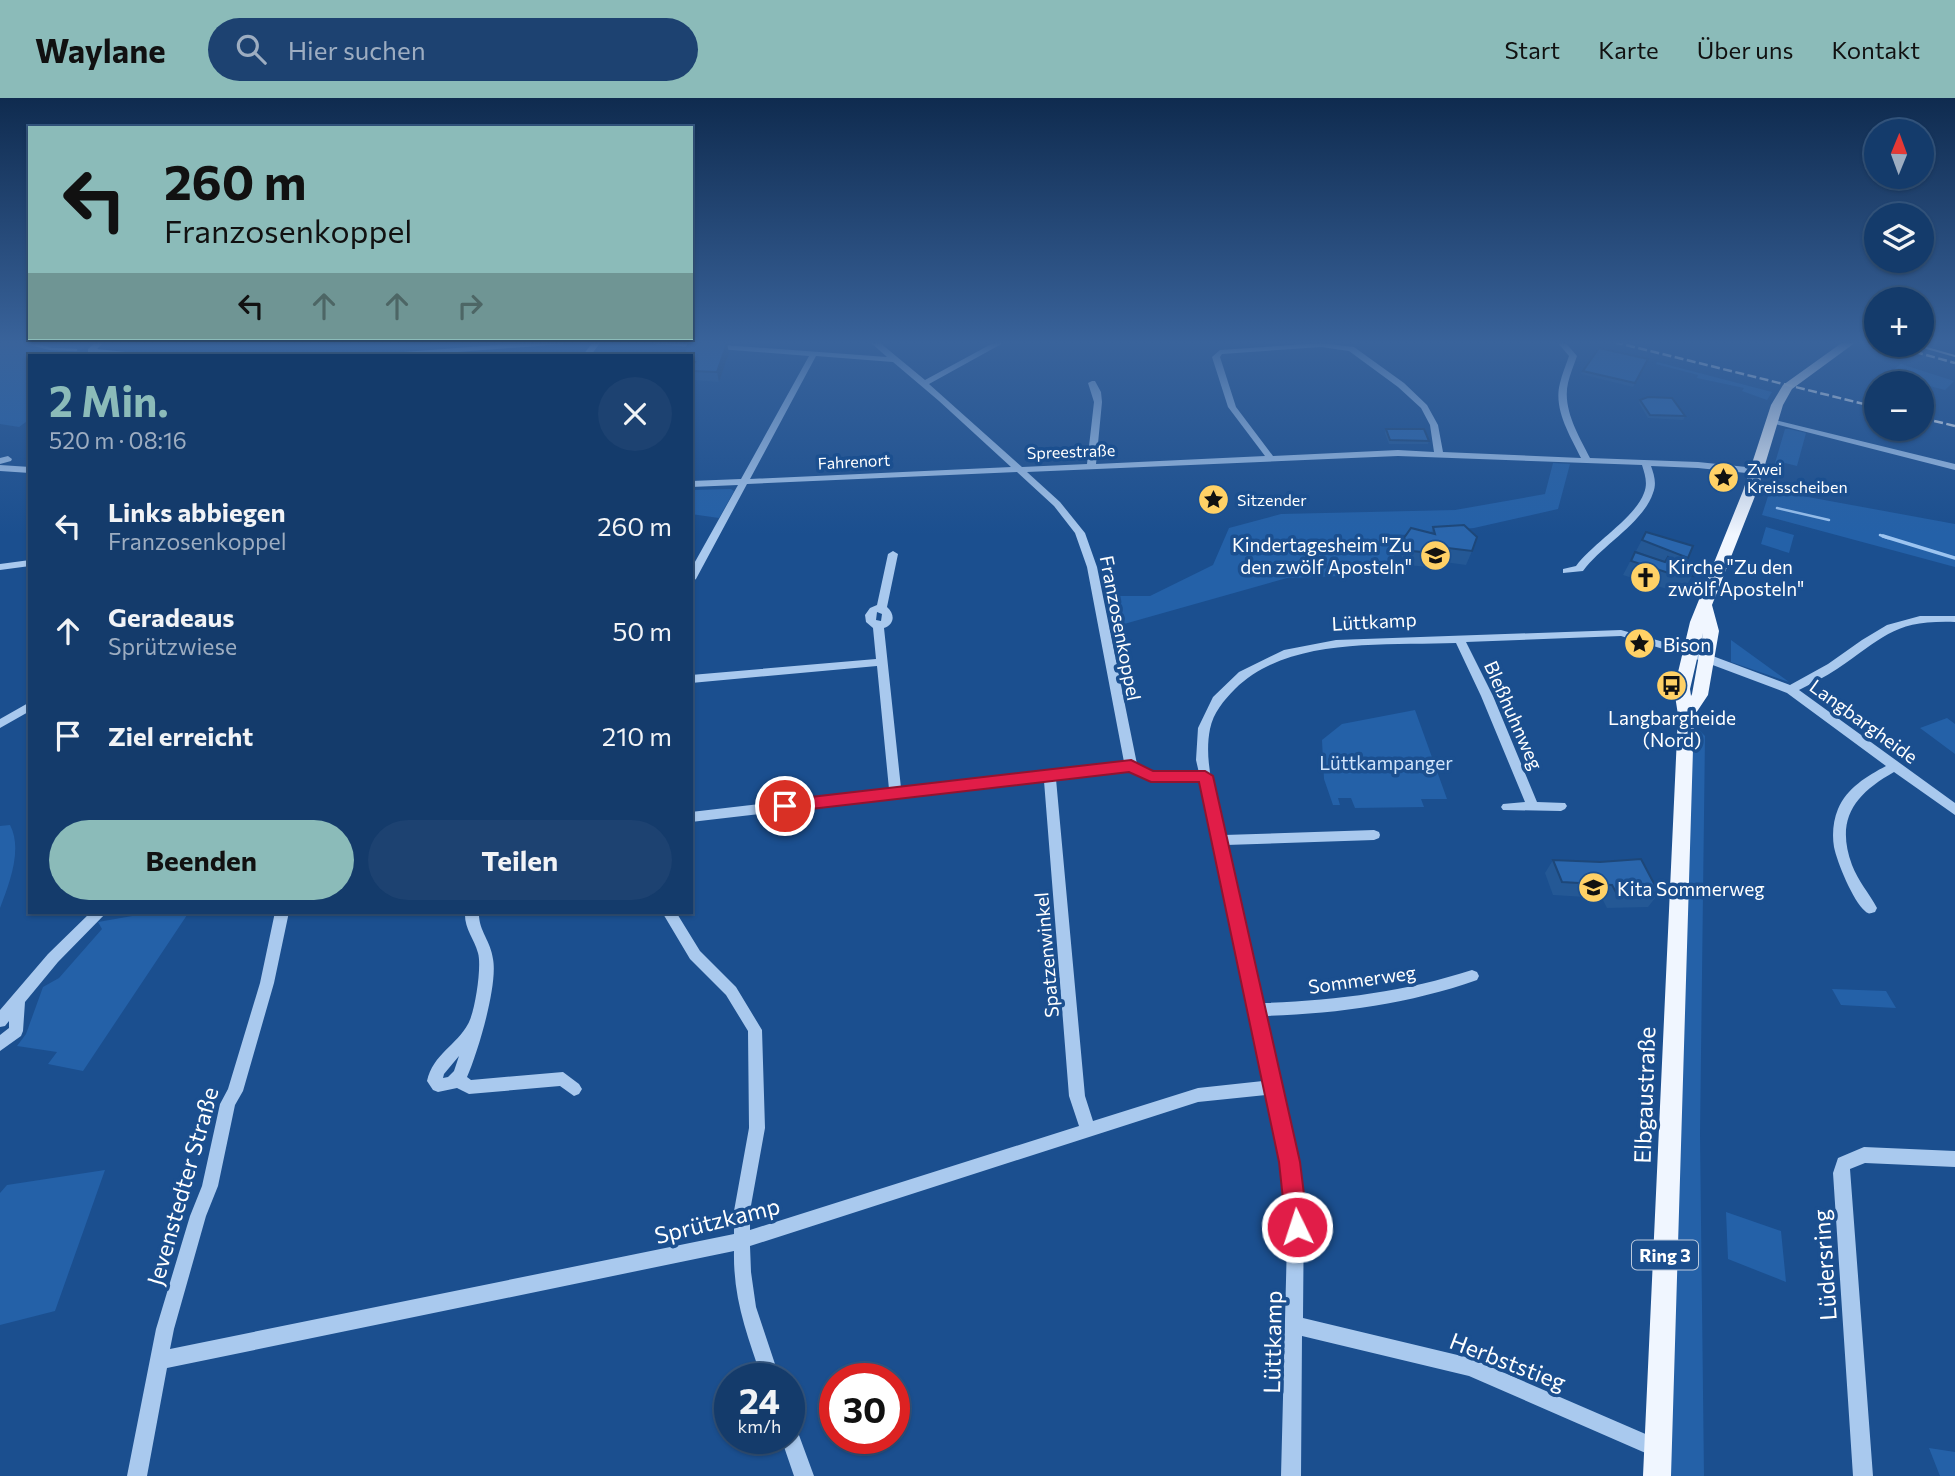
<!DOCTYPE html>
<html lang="de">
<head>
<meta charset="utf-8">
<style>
	body { margin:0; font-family:Commissioner,sans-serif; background:#1d4271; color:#f1f3f6; height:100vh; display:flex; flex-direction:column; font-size:26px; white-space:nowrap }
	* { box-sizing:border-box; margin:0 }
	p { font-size:23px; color:#9dadc1 }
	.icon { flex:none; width:38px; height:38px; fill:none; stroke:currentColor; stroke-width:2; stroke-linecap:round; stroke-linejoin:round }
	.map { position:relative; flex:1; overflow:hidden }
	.sheet { position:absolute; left:28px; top:256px; width:665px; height:560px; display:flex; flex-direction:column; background:#143b6b; border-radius:0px; box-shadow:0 2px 5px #0004,0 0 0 2px #33557e }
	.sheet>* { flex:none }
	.banner { position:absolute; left:28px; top:28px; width:665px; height:214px; border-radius:0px; box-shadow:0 2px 5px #0004,0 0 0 2px #33557e; background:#8bbbb9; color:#111; overflow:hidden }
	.needle { width:46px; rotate:1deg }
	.tools { position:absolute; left:1864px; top:21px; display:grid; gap:14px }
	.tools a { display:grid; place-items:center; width:70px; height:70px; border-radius:50%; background:#143b6b; box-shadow:0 2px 5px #0004,0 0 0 2px #33557e; font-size:35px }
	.speed { position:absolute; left:714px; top:1265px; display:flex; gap:14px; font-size:35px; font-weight:700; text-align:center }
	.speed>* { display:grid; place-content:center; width:91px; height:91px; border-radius:50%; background:#143b6b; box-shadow:0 2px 5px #0004,0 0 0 2px #33557e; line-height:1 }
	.speed small { font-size:18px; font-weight:400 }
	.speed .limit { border:10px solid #d22; background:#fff; color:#111 }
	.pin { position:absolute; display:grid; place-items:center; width:60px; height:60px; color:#fff; margin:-30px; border:4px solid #fff; border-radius:50%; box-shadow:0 2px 7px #0007 }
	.me { position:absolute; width:77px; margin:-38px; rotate:356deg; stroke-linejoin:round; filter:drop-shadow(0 0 5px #0008) }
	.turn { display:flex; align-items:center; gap:24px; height:147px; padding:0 21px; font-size:32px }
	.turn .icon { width:91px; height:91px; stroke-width:2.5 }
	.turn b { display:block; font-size:49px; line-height:60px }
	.lanes { display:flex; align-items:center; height:66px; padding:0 21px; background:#0003; justify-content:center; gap:35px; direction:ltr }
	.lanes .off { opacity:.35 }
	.round { display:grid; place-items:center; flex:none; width:74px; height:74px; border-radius:37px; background:#1d4271 }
	.head { display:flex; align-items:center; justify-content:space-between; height:119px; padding:0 21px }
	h1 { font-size:42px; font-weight:700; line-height:52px; color:#8bbbb9 }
	.action { display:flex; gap:14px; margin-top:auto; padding:14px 21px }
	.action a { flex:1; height:80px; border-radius:42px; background:#8bbbb9; color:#111; font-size:28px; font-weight:700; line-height:80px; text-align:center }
	.action a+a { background:#1d4271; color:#f1f3f6 }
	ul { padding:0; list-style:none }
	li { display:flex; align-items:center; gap:21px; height:105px; padding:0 21px }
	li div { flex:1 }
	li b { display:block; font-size:26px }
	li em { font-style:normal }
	header { display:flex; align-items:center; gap:42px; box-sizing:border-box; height:98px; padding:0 35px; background:#8bbbb9; color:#111 }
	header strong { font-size:33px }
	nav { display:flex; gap:38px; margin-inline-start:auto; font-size:24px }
	.search { width:490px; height:63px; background:#1d4271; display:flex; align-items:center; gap:18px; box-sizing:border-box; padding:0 24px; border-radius:38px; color:#9dadc1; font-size:26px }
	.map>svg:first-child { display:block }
	.green { fill:#2461a8 }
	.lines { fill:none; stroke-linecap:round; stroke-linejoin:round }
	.stream-far1 { stroke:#9cc4f0; stroke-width:2.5 }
	.stream { stroke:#9cc4f0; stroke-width:3.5 }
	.minor { fill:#a9c9ee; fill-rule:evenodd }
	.major { fill:#f0f6ff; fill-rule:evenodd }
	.tram { stroke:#fff; stroke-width:2 }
	.rail { stroke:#fff; stroke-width:2.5; stroke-dasharray:9 3.5; stroke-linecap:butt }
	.wall { fill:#245895 }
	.shaded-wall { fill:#1d4779 }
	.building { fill:#2a66ad; stroke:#1d4779; stroke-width:2 }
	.route { fill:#e11d48; stroke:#92132f; stroke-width:2 }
	.labels { text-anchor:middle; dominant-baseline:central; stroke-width:7; stroke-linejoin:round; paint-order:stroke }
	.far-street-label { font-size:16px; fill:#fff; stroke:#1b4f8f }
	.far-poi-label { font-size:16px; fill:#fff; stroke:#1b4f8f; text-anchor:start }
	.shield { fill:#1b4f8f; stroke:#bbcadd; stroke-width:2 }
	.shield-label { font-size:18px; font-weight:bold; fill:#fff }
	.poi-label { font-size:19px; fill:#fff; stroke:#1b4f8f; text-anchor:start }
	.street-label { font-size:19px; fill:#fff; stroke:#1b4f8f }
	.park-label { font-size:19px; fill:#cfe3fa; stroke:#1b4f8f }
	.near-street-label { font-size:23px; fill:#fff; stroke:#1b4f8f }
</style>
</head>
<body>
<header>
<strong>Waylane</strong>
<div class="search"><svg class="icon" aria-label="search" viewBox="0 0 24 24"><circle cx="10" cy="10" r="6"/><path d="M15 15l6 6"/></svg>Hier suchen</div>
<nav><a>Start</a><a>Karte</a><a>Über uns</a><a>Kontakt</a></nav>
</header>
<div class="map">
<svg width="1955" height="1378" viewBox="0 0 1955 1378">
	<rect width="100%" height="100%" fill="#1b4f8f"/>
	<!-- green -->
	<path class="green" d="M0,244H77L89,246L75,257H30V321L19,329L0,326Z
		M1657,264L1772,294L1767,302L1742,293L1744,290L1697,280L1698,277L1656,266Z
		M1901,266L1954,283L1945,292L1887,277Z
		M1789,331L1806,335L1797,368L1785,365L1781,376L1772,375L1785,331Z
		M1553,365L1570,366L1558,411L1474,430L1391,438L1397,476L1287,480L1117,528L1111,498H1150L1213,467L1229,430L1281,416L1455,412L1545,396Z
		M731,391L734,393L719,420L691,416V392Z
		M1770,392L1955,426V469L1762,417Z
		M1766,429L1794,437L1789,455L1761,446Z
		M1731,542L1789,584L1731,564Z
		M1415,612L1447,701H1421L1424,709L1355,710L1351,700H1338L1340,707H1333L1324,681L1322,642L1342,626Z
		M1947,620L1955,626V656L1920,630Z
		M1699,632L1705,638L1700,1037L1704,1378H1669L1690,666Z
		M10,727C23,751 9,787 0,810V728Z
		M155,814H189L83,973L48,966L57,954L17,948L26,936L43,889L59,880L102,831L98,824Z
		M1832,891L1886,893L1896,910L1841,907Z
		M105,1072L55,1213L0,1227V1095L7,1087Z
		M1726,1114L1781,1133L1786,1184L1728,1161Z
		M1929,1350L1955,1354V1378H1940Z"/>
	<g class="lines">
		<!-- stream-far1 -->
		<path class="stream-far1" d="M23,244L51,251L76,252
			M1777,410L1829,422
			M1880,437L1888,440"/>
		<!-- stream -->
		<path class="stream" d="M1883,438L1955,460"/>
		<!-- minor -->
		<path class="minor" d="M96,244H104L97,251L135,255L139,257L88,255V251Z
			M535,244H569L565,246L418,257H386L390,255Z
			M593,244H601L591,257H583Z
			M650,244H684L887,259L870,244H879L925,282L995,244H1005L929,286L1022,369L1087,366L1094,304L1088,285L1092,283H1095L1101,294L1102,304L1096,366L1265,358L1228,309L1212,259L1220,252L1321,245L1354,249L1404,285L1427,307L1438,327L1443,354L1581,360C1570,337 1553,311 1560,285C1562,276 1566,267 1569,258L1557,244H1565L1577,258C1574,267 1570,276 1568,285C1562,311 1579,338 1590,360L1698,364L1756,370L1761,373L1756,376L1698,370L1651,368C1654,377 1657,385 1653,395C1643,425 1602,447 1583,473L1563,475V471L1576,468C1593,445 1635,420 1644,395C1648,385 1645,377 1642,367L1398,358L1027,374L1060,404L1085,435L1097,469L1137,666L1153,675H1199L1196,662L1198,630L1213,599L1239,574L1284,552L1336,542L1621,532L1710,557L1790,587L1828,566L1862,542L1887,527L1920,518H1955V524C1893,522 1885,539 1837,571C1825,579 1812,585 1799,592L1955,705V717L1894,674C1855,696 1835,721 1852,767C1858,783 1869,795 1877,810L1875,814C1870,815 1869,817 1865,813C1853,803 1837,764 1834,749C1832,737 1833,723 1838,711C1847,690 1867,678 1886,668L1787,595L1702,563L1621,538L1466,544L1493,598L1537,704L1565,705L1567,708L1565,711L1561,713L1503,712L1501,709L1503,706L1525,704L1481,598L1456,545C1385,548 1289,538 1235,591C1224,602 1213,615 1210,631C1203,666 1217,703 1224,737L1374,732L1379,734L1380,737L1379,740L1374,742L1226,747L1261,905C1332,903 1404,894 1472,872L1477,874L1479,878L1477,882C1409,906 1335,916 1264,918L1304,1104L1303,1220L1470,1260L1664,1344L1666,1351L1664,1358L1657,1360L1469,1278L1302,1238L1301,1378H1281L1288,1104L1266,997L1198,1004L750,1148L751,1174L756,1209L780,1281H762C747,1236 733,1201 734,1153L167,1270L147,1378H127L156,1231L190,1118L202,1088L220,1006L228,991L260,885L275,814H289L274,885L243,993L235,1007L218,1088L206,1118L174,1231L170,1251L734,1136V1113L749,1030L748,933L726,897L690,861L662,814H676L700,853L736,889L762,932L765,1030L750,1113V1132L1079,1028L1069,998L1044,683L691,724V714L889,691L877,568L691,585V577L876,561L873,530L866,524L865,517L870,510L877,507L888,456L893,453L898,456L887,509C895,516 895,526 884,530L901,690L1124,664L1087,469L1075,435L1054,408L1017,374L747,386L696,481L691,484V471L738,387L691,389V383L741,381L809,258L654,246ZM1321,249L1349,253L1398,289L1421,310L1430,327L1434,354L1398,352L1273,358L1236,309L1220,259L1222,256ZM816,258L893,264L939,303L1011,369L750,381ZM877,514L882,516L881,523L876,522ZM1129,673L1151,683H1200L1263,983L1198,990L1093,1023L1085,998L1056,681Z
			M1771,321L1955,366V372L1771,325Z
			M8,358L12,361L11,363L0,366V360Z
			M0,367L30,369V375L0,373Z
			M30,462V468L0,472V466Z
			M30,604V613L0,630V621Z
			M91,814H107L58,864L25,904L23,933L21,938L0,953V937L9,930V923L5,928L0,929V912L48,856Z
			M465,814H479C478,832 491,843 493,861C498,887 478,954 467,979L471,982L563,974L579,986L582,991L579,996L574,998L560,988L469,996L457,990L438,994L433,992L427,983C433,956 457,947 468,926C475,914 482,868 478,855C474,840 464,831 465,814ZM459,958L454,973L448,979L443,980L444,976Z
			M1864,1049L1955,1053V1069L1865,1065L1850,1071L1873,1378H1853L1833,1075L1838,1060Z
			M789,1327L796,1329L814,1378H794L781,1340H789Z"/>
		<!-- major -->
		<path class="major" d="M1843,244H1856L1792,291L1783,307L1757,393L1712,507L1719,533L1708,597L1694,618L1671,1378H1643L1678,617L1674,591L1690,524L1743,393L1771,307L1783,287ZM1703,535L1692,596L1691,598L1690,591Z"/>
		<!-- tram -->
		<path class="tram" d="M1916,247L1955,258"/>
		<!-- rail -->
		<path class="rail" d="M1614,244L1876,309
			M1890,247L1955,265
			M1922,320L1955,328"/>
	</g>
	<!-- wall -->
	<path class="wall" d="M729,255L719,284L694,282L691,272V257Z
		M1648,261L1633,289L1581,276L1583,273Z
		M1640,302L1685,318L1683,322L1648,320L1639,305Z
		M1386,331L1429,343L1428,346H1389L1385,335Z
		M1433,429L1472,453L1466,467L1430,462L1428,469L1407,467L1399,454L1404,440L1431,435Z
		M1646,434L1688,460L1682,470L1692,478L1684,492L1667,491L1623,477L1635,454L1665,464L1636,453Z
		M1553,762L1659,795L1648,809L1607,810L1602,800L1553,797L1545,775Z"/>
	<!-- shaded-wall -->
	<path class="shaded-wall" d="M727,245L729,255L719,284L717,274Z"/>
	<!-- building -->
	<path class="building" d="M690,244L727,245L717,274L692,273L691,269L695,264L691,263V257H682Z
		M1599,250L1648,261L1635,285L1583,273Z
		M1648,299L1672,300L1685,318L1650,317L1640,302Z
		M1386,331H1424L1429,343L1390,342Z
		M1464,427L1477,439L1472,453L1431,448L1433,455L1412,453L1404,440L1411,430L1435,436L1433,429Z
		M1646,434L1693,448L1688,460L1642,442Z
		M1635,454L1665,464L1668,459L1692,478L1675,477L1631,463Z
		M1641,761L1659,795L1617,796L1612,787L1562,784L1553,762L1600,764Z"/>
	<!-- sky -->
	<linearGradient id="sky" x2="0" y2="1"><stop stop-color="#0f2b4f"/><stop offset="0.56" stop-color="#39639b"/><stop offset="1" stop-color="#39639b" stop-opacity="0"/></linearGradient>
	<rect width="1955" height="437" fill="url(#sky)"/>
	<!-- route -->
	<path class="route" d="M1131,662L1153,673H1205L1213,678L1300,1064L1308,1129L1305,1137L1297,1140L1289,1137L1286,1129L1279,1064L1199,684H1151L1129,674L785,714L777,708L785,702Z"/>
	<!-- icons -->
	<defs>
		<symbol id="sight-disc" viewBox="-11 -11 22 22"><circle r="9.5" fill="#ffd166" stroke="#1b4f8f"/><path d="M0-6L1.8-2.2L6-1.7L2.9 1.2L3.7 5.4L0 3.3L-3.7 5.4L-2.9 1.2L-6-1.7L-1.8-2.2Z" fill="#111"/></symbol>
		<symbol id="school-disc" viewBox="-11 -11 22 22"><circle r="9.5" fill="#ffd166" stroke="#1b4f8f"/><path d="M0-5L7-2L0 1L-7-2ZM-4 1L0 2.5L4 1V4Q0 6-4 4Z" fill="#111"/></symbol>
		<symbol id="church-disc" viewBox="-11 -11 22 22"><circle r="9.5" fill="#ffd166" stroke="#1b4f8f"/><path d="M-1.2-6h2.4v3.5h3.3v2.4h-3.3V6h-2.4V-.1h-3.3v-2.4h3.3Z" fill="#111"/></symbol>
		<symbol id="bus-disc" viewBox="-11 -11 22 22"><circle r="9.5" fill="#ffd166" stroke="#1b4f8f"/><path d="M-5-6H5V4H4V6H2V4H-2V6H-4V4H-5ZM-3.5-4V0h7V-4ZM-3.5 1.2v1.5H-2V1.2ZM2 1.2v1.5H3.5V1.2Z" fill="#111"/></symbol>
	</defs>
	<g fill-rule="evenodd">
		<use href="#sight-disc" x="1706" y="362" width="35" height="35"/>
		<use href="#sight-disc" x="1196" y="384" width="35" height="35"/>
		<use href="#school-disc" x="1418" y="440" width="35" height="35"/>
		<use href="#church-disc" x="1628" y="462" width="35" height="35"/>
		<use href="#sight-disc" x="1622" y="528" width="35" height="35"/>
		<use href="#bus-disc" x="1654" y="570" width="35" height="35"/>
		<use href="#school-disc" x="1576" y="772" width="35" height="35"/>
	</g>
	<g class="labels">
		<!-- far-street labels -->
		<g class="far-street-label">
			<text transform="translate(1071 353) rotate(-2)">Spreestraße</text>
			<text transform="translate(854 363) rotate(-3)">Fahrenort</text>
		</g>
		<!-- far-poi labels -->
		<g class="far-poi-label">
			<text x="1747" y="370">Zwei<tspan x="1747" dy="18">Kreisscheiben</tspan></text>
			<text x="1237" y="401">Sitzender</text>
		</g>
		<!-- shield labels -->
		<rect class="shield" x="1632" y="1142.5" width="66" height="29" rx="5"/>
		<g class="shield-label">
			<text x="1665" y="1157">Ring 3</text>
		</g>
		<!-- poi labels -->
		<g class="poi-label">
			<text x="1412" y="446" text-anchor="end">Kindertagesheim "Zu<tspan x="1412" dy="22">den zwölf Aposteln"</tspan></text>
			<text x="1668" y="468">Kirche "Zu den<tspan x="1668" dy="22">zwölf Aposteln"</tspan></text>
			<text x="1663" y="546">Bison</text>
			<text x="1672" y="619" text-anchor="middle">Langbargheide<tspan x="1672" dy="22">(Nord)</tspan></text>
			<text x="1617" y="790">Kita Sommerweg</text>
		</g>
		<!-- street labels -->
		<g class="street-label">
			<text transform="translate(1374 523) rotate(-3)">Lüttkamp</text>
			<text transform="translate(1121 530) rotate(79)">Franzosenkoppel</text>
			<text transform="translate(1514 617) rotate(66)">Bleßhuhnweg</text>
			<text transform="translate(1864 623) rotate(36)">Langbargheide</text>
			<text transform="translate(1046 857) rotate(-95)">Spatzenwinkel</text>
			<text transform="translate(1362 881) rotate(-8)">Sommerweg</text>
		</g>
		<!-- park labels -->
		<g class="park-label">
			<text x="1386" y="664">Lüttkampanger</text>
		</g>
		<!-- near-street labels -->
		<g class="near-street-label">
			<text transform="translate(1644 997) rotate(-88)">Elbgaustraße</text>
			<text transform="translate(182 1088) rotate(-74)">Jevenstedter Straße</text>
			<text transform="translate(717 1122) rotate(-14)">Sprützkamp</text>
			<text transform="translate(1824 1167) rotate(-94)">Lüdersring</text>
			<text transform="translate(1272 1244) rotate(-89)">Lüttkamp</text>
			<text transform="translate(1508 1263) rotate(21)">Herbststieg</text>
		</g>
	</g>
</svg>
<div class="tools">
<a><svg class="needle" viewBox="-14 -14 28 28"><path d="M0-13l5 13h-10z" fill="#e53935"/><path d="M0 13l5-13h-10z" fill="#9dadc1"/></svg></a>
<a><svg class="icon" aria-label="layers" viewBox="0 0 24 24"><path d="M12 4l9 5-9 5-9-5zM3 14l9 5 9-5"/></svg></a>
<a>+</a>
<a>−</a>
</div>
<div class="speed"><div>24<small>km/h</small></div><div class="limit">30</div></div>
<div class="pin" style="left:785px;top:708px;background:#d93025"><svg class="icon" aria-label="arrive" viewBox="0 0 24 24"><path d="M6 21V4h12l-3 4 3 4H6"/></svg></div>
<svg class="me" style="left:1297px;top:1129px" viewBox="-20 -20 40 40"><circle r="17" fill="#e11d48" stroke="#fff" stroke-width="3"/><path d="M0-11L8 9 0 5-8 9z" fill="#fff"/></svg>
<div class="banner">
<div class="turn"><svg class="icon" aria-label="left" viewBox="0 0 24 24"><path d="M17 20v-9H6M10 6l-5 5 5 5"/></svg><div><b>260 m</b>Franzosenkoppel</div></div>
<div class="lanes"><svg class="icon" aria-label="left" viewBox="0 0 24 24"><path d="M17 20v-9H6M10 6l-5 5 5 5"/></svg><svg class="icon off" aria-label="ahead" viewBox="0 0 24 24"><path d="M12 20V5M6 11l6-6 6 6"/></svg><svg class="icon off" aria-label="ahead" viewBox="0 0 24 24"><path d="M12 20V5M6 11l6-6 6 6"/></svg><svg class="icon off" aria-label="right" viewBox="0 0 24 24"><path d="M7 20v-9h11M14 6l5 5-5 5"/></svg></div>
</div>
<section class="sheet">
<div class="head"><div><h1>2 Min.</h1><p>520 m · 08:16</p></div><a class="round"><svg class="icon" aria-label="close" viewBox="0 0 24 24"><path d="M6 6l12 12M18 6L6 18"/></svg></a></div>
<ul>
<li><svg class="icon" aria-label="left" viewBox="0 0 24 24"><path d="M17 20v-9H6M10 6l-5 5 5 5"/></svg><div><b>Links abbiegen</b><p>Franzosenkoppel</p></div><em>260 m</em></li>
<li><svg class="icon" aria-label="ahead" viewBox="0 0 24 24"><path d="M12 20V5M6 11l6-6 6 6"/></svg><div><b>Geradeaus</b><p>Sprützwiese</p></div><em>50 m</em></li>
<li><svg class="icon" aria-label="arrive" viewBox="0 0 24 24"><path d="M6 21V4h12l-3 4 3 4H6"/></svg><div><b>Ziel erreicht</b></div><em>210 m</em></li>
</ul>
<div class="action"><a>Beenden</a><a>Teilen</a></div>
</section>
</div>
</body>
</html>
